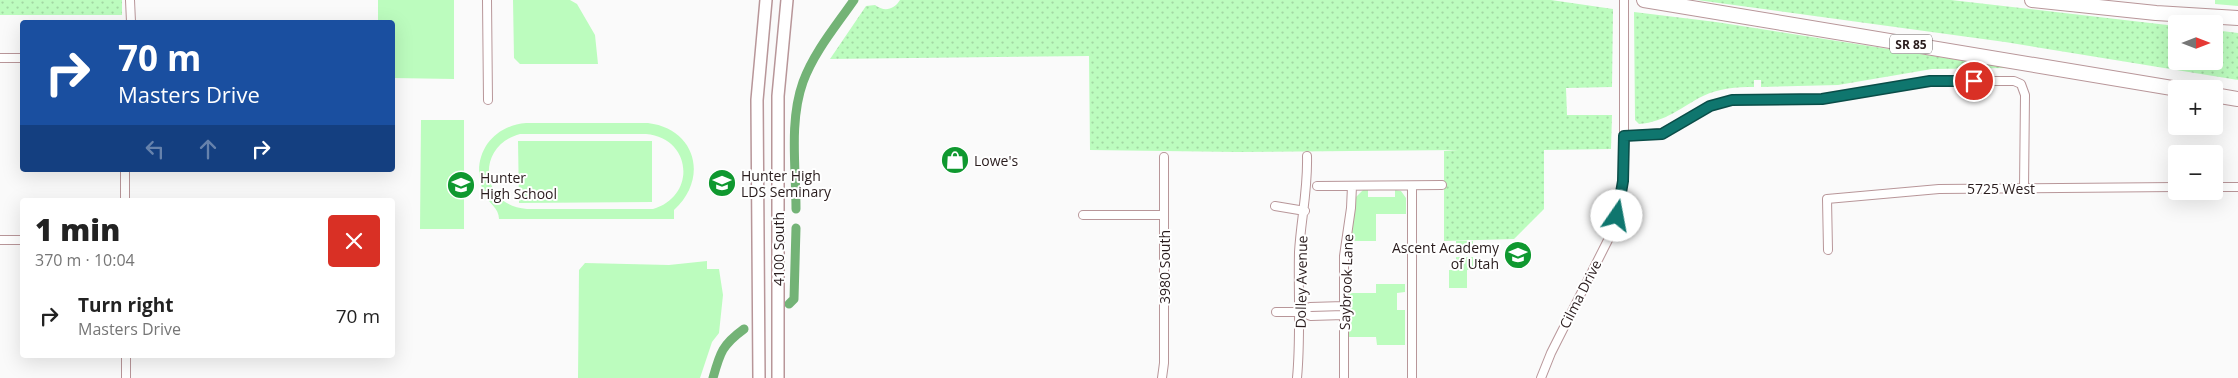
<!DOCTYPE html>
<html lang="en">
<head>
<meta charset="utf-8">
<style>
	body { margin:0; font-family:"Open Sans",sans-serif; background:#f2f2f2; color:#222; height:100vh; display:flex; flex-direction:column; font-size:19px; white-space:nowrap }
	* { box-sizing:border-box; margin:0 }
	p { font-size:16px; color:#767676 }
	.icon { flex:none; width:28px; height:28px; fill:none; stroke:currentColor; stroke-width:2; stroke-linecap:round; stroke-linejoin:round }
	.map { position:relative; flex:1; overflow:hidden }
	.side { position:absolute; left:20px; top:198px; width:375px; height:160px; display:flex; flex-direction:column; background:#fff; border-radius:5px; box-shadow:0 5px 20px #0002 }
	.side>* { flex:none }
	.top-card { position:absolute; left:20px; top:20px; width:375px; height:152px; border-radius:5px; box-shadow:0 5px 20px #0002; background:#1a4fa0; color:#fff; overflow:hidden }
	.needle { width:32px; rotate:90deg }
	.tools { position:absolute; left:2168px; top:15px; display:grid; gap:10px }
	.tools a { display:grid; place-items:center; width:55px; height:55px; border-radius:5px; background:#fff; box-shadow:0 5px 20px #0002; font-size:25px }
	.pin { position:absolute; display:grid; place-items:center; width:42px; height:42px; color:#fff; margin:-21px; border:2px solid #fff; border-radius:50%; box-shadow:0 1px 5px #0007 }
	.me { position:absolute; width:55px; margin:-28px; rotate:12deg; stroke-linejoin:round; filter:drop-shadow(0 0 4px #0008) }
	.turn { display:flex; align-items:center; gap:18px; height:105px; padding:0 15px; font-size:22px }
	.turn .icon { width:65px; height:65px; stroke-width:2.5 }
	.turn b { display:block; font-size:35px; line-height:42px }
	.lanes { display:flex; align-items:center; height:48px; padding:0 15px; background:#0003; justify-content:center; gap:25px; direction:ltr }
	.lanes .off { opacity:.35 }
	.round { display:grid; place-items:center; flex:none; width:52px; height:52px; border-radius:5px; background:#f2f2f2 }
	.headline { display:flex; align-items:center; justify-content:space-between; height:85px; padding:0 15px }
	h1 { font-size:30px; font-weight:800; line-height:38px }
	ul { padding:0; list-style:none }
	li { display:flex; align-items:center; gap:15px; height:65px; padding:0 15px }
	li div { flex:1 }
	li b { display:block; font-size:19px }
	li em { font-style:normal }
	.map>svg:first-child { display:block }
	.grass { fill:url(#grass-dots) }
	.park { fill:#bcfcbe; fill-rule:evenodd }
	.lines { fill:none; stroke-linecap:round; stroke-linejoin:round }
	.canal { stroke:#73b376; stroke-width:9 }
	.minor-casing { stroke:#b89699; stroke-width:10 }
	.secondary-casing { stroke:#b89699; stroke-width:14 }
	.trunk-casing { stroke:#b89699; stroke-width:16 }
	.minor { stroke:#fff; stroke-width:8 }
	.secondary { stroke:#fff; stroke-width:11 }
	.trunk { stroke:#fff; stroke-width:14 }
	.route-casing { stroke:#0a4d48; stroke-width:12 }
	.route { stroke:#0f766e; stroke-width:9 }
	.labels { text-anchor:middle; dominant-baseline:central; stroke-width:4; stroke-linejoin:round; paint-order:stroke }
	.shield { fill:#fff; stroke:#696061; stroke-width:1 }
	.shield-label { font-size:12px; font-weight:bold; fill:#291c1d }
	.poi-label { font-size:14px; fill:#291c1d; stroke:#fff; text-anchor:start }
	.street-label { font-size:14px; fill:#291c1d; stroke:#fff }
</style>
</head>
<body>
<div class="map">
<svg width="2238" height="378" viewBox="0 0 2238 378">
	<defs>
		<pattern id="grass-dots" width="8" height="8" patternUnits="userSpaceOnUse" patternTransform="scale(1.25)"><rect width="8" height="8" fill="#bcfcbe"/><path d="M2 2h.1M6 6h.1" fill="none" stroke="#a2d7a3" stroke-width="1.8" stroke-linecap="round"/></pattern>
	</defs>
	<rect width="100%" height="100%" fill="#fafafa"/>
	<!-- grass -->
	<path class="grass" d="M0,0H122V15H0Z
		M900,0H1551L1613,9L1612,87L1566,88L1567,115H1612L1611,149L1544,150V209L1514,239L1444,241V151L1458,150L1238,152L1090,150L1089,56L830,59L866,6L875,5C884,12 894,10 900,0Z
		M1697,0H1951L2176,26V61H2214V30L2238,33V80L2005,42Z
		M1634,12L1716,22L2010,68L1932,69L1838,85L1761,87V80H1754V87C1736,87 1720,88 1703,96C1681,107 1666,122 1639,124L1635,120Z"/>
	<!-- park -->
	<path class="park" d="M378,0H454V79L393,78L392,22H378Z
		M513,0H570L577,4L595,35L598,64H520L514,58Z
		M2215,0H2238V6L2215,4Z
		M421,120H464V229H420Z
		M526,123H648C696,129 709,178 674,210V219H499C499,208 489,204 484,193C469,159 490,126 526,123ZM520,134H646C692,138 697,196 653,209H527C480,206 475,146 520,134Z
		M518,141H652V202L519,203Z
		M1363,190H1368V197H1395V190L1401,191L1406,198V214H1376V241H1348L1356,197Z
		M1456,241H1473V253H1456Z
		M1456,257H1473V269L1467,270V288H1449V270H1459L1456,269Z
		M707,261V269H719L723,295L719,333L712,342L700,378H578L579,270L585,263L669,265Z
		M1376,284H1405V292L1397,293V310H1405V345H1377L1376,337H1347V293H1376Z"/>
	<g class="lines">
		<!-- canal -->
		<path class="canal" d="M796,209C796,168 789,121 803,82C814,52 836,26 854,0
			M789,304L794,299L796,228
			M713,378C720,353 722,345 744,329"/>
		<defs>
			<path id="minor" d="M130,0L131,22
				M487,0L488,100
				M0,58H22
				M1624,136L1662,133L1710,106L1732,100L1822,99L1929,81H2014L2021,84L2025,95L2024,188
				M125,170V200
				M1317,186L1442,185
				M1412,186V378
				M2214,187H2238
				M1275,206L1305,211
				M1083,215H1164
				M0,240H22
				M1828,250L1827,199L1939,189L2176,187
				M1276,312H1300L1311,316L1344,315
				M1300,312L1310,307L1344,306
				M126,355V378
				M1162,378L1164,363V157
				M1297,378C1301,336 1298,294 1299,252C1301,219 1308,190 1307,156
				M1344,378V256L1351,208L1352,186
				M1541,378L1551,353L1608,240L1620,204L1624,169V0"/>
			<path id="secondary" d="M759,378L757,100L766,0
				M778,378V96L787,0"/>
			<path id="trunk" d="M1644,0L2178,89
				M2032,0L2156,13L2238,18
				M2214,95L2238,99"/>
		</defs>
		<!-- minor casing -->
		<use href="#minor" class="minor-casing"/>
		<!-- secondary casing -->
		<use href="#secondary" class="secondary-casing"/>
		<!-- trunk casing -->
		<use href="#trunk" class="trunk-casing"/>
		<!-- minor -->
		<use href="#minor" class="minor"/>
		<!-- secondary -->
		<use href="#secondary" class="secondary"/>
		<!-- trunk -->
		<use href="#trunk" class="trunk"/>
	</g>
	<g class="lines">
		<defs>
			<path id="route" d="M1617,216L1623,181L1624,136L1662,134L1710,106L1732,100L1822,99L1930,81H1974"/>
		</defs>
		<!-- route casing -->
		<use href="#route" class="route-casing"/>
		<!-- route -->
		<use href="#route" class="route"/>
	</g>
	<!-- icons -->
	<defs>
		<symbol id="shop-disc" viewBox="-11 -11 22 22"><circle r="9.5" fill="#0f982f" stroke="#fff"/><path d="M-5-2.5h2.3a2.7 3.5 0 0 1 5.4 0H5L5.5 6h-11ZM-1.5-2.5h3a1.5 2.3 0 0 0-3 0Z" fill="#fff"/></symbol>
		<symbol id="school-disc" viewBox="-11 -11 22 22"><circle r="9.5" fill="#0f982f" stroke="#fff"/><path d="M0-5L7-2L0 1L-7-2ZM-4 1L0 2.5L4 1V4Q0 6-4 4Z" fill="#fff"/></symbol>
	</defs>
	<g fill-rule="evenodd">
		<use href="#shop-disc" x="939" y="144" width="32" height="32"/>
		<use href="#school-disc" x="706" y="167" width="32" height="32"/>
		<use href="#school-disc" x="445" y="169" width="32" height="32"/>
		<use href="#school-disc" x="1502" y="239" width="32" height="32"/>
	</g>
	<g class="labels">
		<!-- shield labels -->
		<rect class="shield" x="1890" y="34.5" width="42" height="19" rx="4"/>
		<g class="shield-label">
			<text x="1911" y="44">SR 85</text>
		</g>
		<!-- poi labels -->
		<g class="poi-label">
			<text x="974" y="160">Lowe's</text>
			<text x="741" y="175">Hunter High<tspan x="741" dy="16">LDS Seminary</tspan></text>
			<text x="480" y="177">Hunter<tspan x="480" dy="16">High School</tspan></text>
			<text x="1499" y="247" text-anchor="end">Ascent Academy<tspan x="1499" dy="16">of Utah</tspan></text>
		</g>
		<!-- street labels -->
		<g class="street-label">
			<text x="2001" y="188">5725 West</text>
			<text transform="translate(778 249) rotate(-90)">4100 South</text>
			<text transform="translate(1164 267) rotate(-90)">3980 South</text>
			<text transform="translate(1301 282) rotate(-89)">Dolley Avenue</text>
			<text transform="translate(1346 282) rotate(-88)">Saybrook Lane</text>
			<text transform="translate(1580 294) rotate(-63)">Cilma Drive</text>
		</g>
	</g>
</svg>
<div class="tools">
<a><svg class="needle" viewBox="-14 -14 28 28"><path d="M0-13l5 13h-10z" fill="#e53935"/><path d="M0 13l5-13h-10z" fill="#767676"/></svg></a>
<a>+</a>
<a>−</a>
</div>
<div class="pin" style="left:1974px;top:81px;background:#d93025"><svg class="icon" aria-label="arrive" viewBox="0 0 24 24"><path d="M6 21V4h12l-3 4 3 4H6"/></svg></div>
<svg class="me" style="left:1617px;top:216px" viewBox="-20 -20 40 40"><circle r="19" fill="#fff"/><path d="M0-13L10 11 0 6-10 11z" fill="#0f766e"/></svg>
<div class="top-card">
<div class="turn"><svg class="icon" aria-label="right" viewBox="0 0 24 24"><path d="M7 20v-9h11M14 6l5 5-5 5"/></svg><div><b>70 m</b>Masters Drive</div></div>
<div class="lanes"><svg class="icon off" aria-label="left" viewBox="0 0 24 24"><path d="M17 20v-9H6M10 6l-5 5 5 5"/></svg><svg class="icon off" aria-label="ahead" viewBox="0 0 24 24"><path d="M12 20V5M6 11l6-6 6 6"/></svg><svg class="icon" aria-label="right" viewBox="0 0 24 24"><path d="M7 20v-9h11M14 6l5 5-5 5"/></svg></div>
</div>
<section class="side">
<div class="headline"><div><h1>1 min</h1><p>370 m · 10:04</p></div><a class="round" style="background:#d93025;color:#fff"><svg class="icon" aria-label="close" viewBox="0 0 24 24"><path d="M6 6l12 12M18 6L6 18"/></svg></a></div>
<ul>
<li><svg class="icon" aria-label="right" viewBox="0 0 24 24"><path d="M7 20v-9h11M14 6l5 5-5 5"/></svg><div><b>Turn right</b><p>Masters Drive</p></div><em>70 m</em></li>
</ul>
</section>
</div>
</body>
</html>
